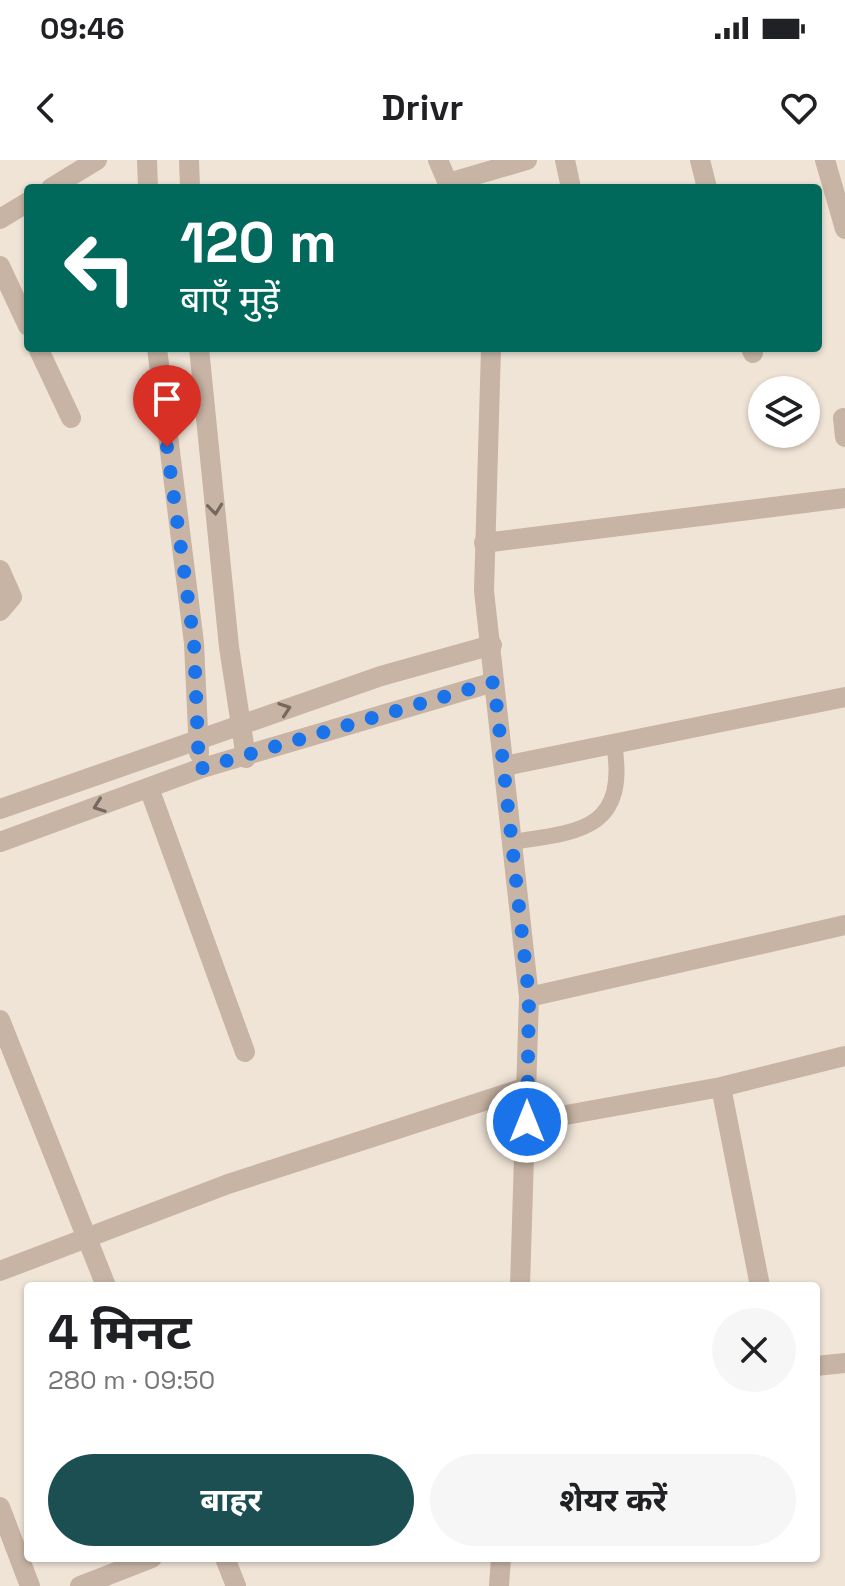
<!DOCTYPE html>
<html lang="hi">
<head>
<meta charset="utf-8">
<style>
	body { margin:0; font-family:"Space Grotesk","Noto Sans Devanagari",sans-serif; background:#f6f6f6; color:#202124; height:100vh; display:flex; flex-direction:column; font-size:30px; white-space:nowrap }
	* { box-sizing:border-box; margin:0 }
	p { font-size:26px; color:#757577 }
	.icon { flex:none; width:44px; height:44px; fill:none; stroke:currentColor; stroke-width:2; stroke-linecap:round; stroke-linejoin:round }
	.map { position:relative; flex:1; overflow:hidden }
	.side { position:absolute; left:24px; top:1122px; width:796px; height:280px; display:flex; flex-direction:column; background:#fff; border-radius:8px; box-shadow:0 2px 6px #0004 }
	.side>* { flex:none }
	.hud { position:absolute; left:24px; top:24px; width:798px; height:168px; border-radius:8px; box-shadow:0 2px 6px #0004; background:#00695c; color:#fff; overflow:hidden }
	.buttons { position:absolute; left:748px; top:216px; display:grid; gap:16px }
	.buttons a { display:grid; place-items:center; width:72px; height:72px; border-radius:50%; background:#fff; box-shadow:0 2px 6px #0004; font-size:40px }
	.pin { position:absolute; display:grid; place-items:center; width:68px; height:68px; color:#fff; margin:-82px -34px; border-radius:50% 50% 50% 0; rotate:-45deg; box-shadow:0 0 8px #0007 }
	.pin .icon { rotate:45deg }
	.me { position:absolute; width:88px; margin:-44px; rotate:0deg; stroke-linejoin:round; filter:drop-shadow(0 0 6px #0008) }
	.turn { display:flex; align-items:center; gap:28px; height:168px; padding:0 24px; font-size:36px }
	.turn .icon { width:104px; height:104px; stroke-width:2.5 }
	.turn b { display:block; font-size:56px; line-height:68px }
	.round { display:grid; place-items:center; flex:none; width:84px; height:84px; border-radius:42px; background:#f6f6f6 }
	.head { display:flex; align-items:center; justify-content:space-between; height:136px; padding:0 24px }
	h1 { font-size:48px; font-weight:700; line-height:60px }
	.button { display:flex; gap:16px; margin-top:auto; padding:16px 24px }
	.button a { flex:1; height:92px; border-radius:48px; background:#1c4f52; color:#fff; font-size:32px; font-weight:700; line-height:92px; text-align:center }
	.button a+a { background:#f6f6f6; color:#202124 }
	.status { display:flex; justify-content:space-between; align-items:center; height:56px; padding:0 40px; background:#fff; direction:ltr }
	.status svg { height:22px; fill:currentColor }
	header { display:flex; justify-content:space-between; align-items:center; height:104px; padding:0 24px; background:#fff; font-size:36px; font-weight:700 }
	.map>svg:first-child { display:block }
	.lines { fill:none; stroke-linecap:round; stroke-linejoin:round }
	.service { stroke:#c7b4a4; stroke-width:16 }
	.minor { stroke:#c7b4a4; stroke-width:20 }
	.tertiary { stroke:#c7b4a4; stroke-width:20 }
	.oneway { stroke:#75685e }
	.route { stroke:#1a73e8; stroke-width:14; stroke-dasharray:0 25.2 }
</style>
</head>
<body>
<div class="status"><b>09:46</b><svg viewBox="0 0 49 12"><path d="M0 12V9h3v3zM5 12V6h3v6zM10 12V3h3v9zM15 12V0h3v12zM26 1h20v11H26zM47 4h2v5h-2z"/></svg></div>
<header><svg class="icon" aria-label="back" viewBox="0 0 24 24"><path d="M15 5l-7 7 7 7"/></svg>Drivr<svg class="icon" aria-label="heart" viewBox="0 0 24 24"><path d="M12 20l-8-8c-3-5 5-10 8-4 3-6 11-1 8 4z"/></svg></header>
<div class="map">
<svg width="845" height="1426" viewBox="0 0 845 1426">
	<rect width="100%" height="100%" fill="#f0e4d7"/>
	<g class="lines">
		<!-- service -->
		<path class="service" d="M512,682C582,672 628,669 614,583"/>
		<!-- minor -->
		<path class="minor" d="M147,0L148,28
			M189,0L190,28
			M565,0L571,28
			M700,0L707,28
			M825,0L845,69
			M448,23L527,0
			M51,28L97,0
			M0,59L28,42
			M0,106L28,166
			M38,188L71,258
			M157,188L194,483L199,593
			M199,188L229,487L246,598
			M751,188L753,193
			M843,258L845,277
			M484,383L845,338
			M0,410L12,437L0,451
			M504,606L845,537
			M149,628L245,892
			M0,649L381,516L492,485
			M0,682L199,609L494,522
			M529,837L845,765
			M0,860L106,1126
			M527,962L721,927
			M0,1111L228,1024L527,927
			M760,1126L721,927L845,896
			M816,1206L845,1203
			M0,1347L30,1426
			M225,1398L236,1426
			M80,1426L152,1398"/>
		<!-- tertiary -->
		<path class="tertiary" d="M438,0L450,28
			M491,188L484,431L529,837L520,1126
			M499,1426L501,1398"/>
	</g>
	<!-- one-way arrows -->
	<defs><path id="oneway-chevron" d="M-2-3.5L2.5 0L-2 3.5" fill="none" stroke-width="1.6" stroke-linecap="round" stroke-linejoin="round" transform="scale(2)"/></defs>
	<g class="oneway">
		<use href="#oneway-chevron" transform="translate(215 349) rotate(84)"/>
		<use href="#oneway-chevron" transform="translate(285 549) rotate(-19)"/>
		<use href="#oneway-chevron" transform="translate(99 646) rotate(160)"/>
	</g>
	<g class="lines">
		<!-- route -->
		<path class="route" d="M167,287L194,483L199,609L494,522L529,837L527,962"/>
	</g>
</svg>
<div class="buttons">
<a><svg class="icon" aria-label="layers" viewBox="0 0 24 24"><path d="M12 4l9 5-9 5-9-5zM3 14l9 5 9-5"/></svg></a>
</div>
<div class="pin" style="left:167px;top:287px;background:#d93025"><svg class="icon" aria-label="arrive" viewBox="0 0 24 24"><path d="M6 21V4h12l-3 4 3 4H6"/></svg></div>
<svg class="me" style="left:527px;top:962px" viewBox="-20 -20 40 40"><circle r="17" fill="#1a73e8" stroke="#fff" stroke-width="3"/><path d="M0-11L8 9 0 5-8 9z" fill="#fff"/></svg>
<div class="hud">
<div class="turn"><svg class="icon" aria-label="left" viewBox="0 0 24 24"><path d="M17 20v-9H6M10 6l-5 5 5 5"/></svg><div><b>120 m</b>बाएँ मुड़ें</div></div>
</div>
<section class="side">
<div class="head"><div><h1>4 मिनट</h1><p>280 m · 09:50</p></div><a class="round"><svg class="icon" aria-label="close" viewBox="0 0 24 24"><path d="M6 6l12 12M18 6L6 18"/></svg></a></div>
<div class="button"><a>बाहर</a><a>शेयर करें</a></div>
</section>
</div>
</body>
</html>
